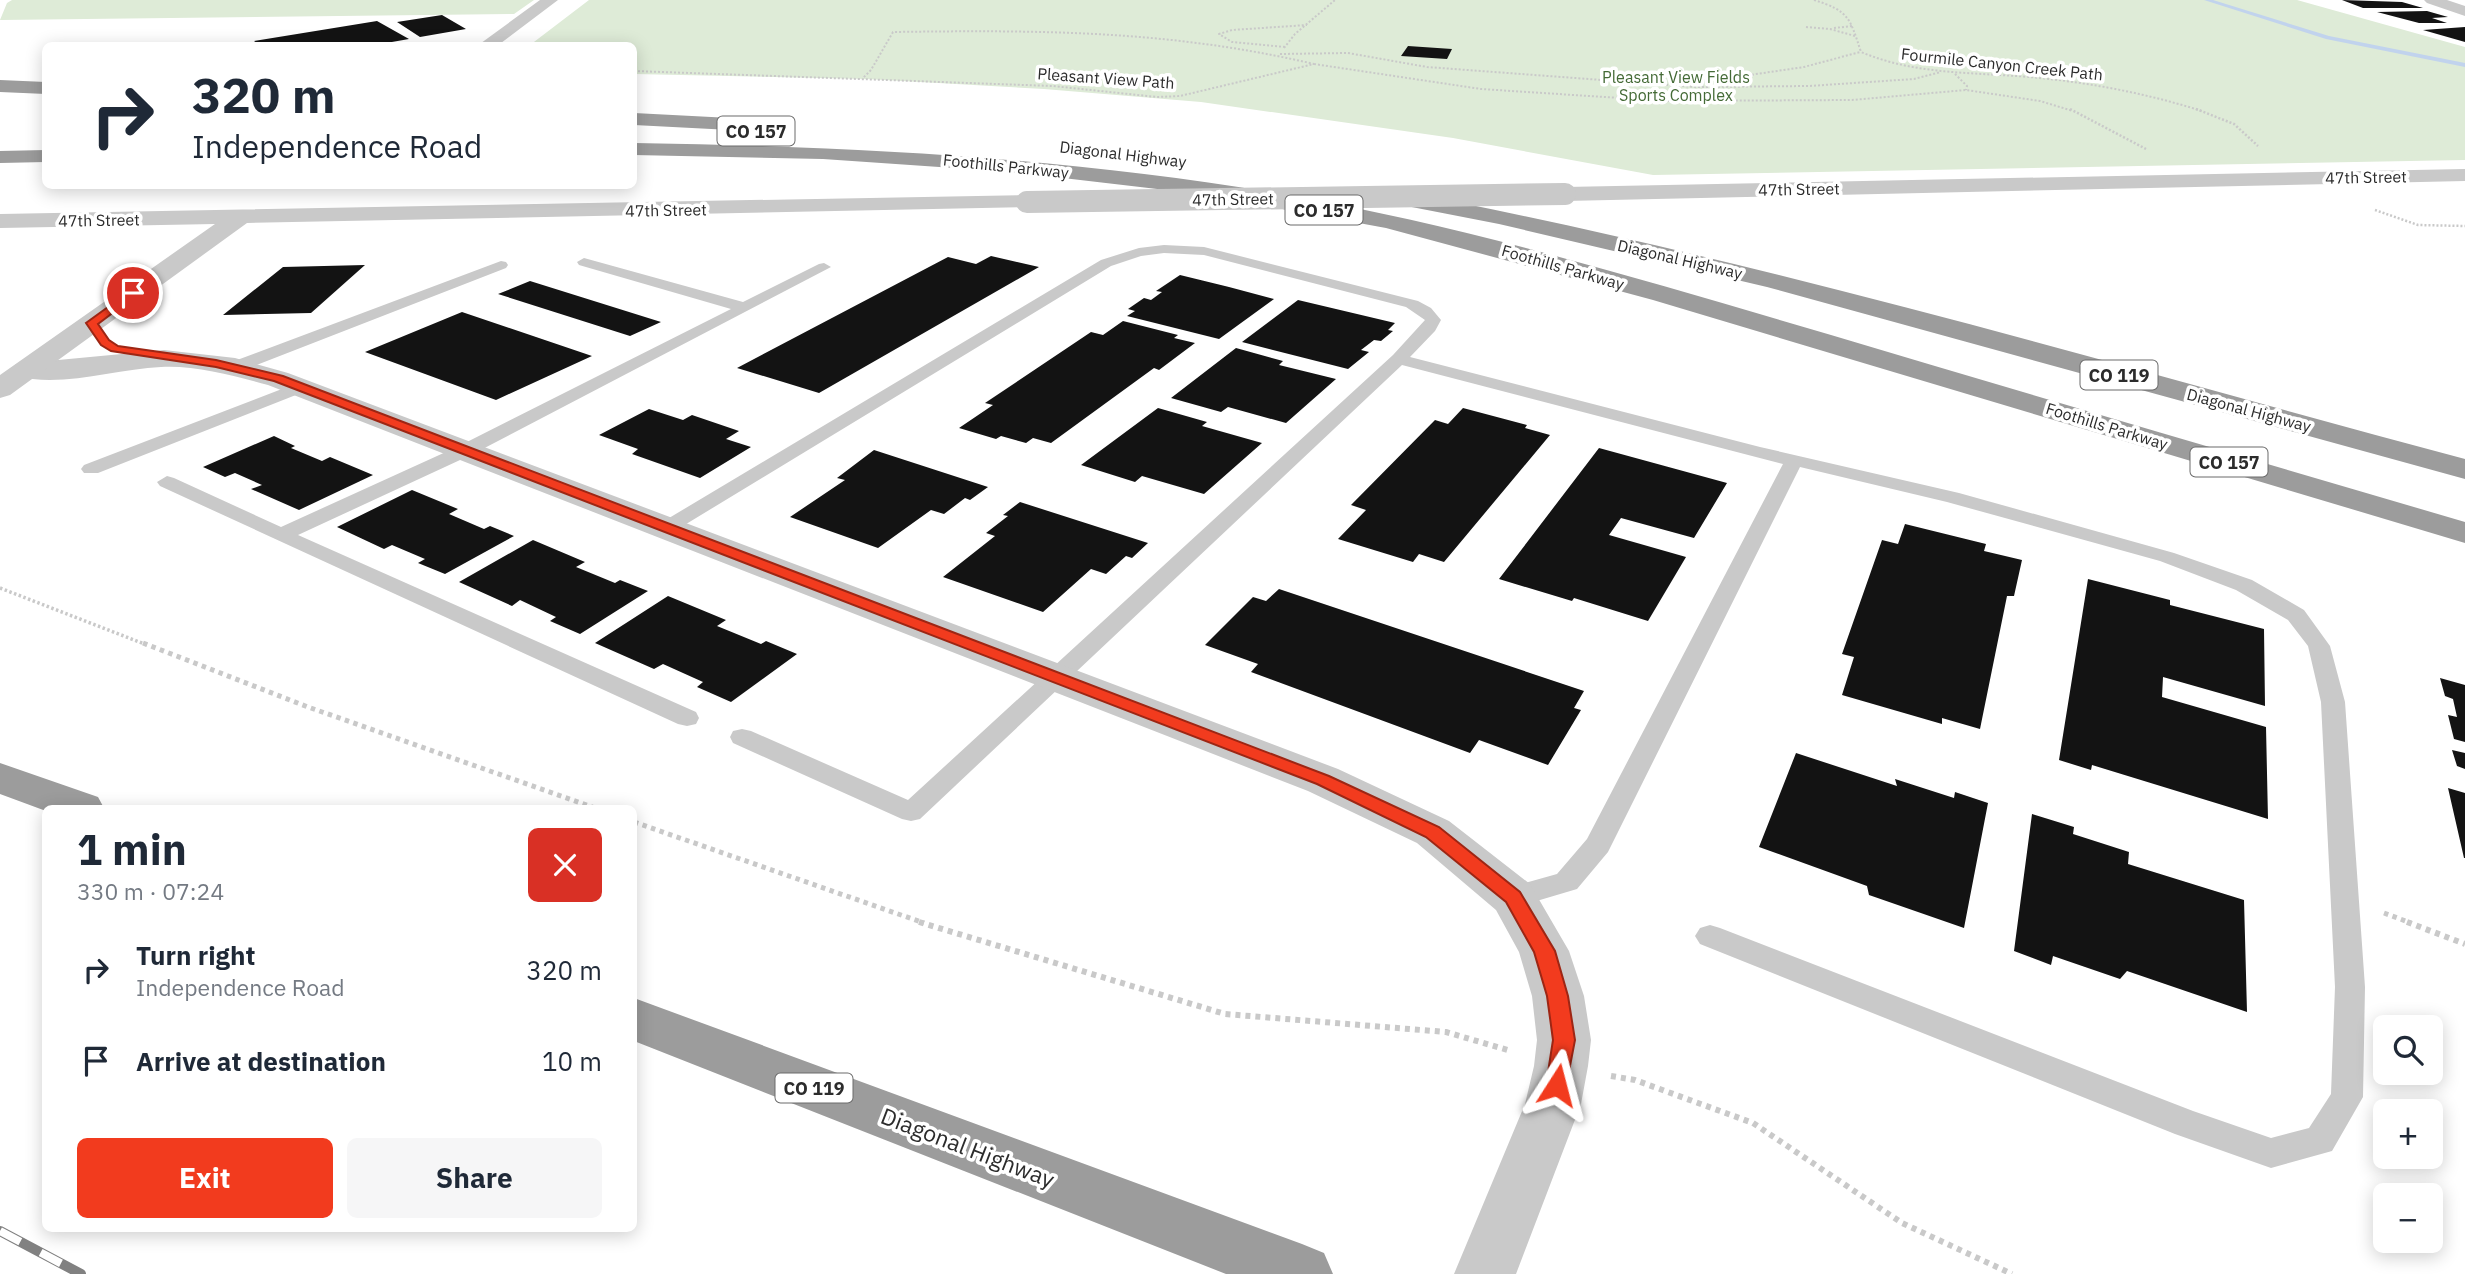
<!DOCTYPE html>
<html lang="en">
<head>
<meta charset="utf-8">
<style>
	body { margin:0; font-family:"IBM Plex Sans",sans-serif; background:#f6f6f7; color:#1f2937; height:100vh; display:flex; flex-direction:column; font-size:26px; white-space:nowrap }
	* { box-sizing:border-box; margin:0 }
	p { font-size:23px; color:#747a83 }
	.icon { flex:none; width:38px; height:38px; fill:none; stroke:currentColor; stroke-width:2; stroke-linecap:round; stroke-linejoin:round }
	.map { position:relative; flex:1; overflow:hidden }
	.sheet { position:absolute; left:42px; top:805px; width:595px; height:427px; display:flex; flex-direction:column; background:#fff; border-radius:10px; box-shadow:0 4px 18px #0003 }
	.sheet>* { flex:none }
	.hud { position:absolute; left:42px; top:42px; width:595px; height:147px; border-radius:10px; box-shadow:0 4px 18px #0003; background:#fff; color:#1f2937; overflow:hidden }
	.buttons { position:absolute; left:2373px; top:1015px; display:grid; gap:14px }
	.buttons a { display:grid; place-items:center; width:70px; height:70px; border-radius:10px; background:#fff; box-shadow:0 4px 18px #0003; font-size:35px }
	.pin { position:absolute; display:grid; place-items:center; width:60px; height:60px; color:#fff; margin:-30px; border:4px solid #fff; border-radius:50%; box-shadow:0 2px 7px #0007 }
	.me { position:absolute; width:77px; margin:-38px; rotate:9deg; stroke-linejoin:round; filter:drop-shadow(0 0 5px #0008) }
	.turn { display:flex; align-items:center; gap:24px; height:147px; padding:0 35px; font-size:32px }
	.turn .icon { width:91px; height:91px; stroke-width:2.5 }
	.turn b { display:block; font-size:49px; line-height:60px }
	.round { display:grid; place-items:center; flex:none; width:74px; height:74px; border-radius:10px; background:#f6f6f7 }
	.headline { display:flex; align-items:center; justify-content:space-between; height:119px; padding:0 35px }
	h1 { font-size:42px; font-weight:800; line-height:52px }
	.cta { display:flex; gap:14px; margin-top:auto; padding:14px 35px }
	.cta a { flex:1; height:80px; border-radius:10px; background:#f23b1e; color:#fff; font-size:28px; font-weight:800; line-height:80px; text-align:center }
	.cta a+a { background:#f6f6f7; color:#1f2937 }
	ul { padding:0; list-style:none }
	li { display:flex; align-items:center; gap:21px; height:91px; padding:0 35px }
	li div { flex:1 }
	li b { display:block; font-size:26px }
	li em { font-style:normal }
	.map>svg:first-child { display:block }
	.green { fill:#deebd7 }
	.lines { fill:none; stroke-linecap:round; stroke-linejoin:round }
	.stream { fill:#c1d3ed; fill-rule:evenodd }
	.building { fill:#131313 }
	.path-far4 { stroke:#c9c9c9; stroke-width:2; stroke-dasharray:2 2; stroke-linecap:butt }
	.path-far3 { stroke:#c9c9c9; stroke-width:2.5; stroke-dasharray:2 2; stroke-linecap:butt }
	.path-far2 { stroke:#c9c9c9; stroke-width:3.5; stroke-dasharray:2.5 2.5; stroke-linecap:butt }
	.path-far1 { stroke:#c9c9c9; stroke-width:5; stroke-dasharray:4.5 4.5; stroke-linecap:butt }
	.path { stroke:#c9c9c9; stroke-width:6; stroke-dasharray:5 5; stroke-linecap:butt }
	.service { fill:#c9c9c9; fill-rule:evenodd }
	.minor { fill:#c9c9c9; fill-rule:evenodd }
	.tertiary { fill:#c9c9c9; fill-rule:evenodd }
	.trunk { fill:#9c9c9c; fill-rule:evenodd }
	.rail-casing { stroke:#818181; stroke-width:10 }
	.rail { stroke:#fff; stroke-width:8; stroke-dasharray:23; stroke-linecap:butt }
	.tertiary-bridge { stroke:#c9c9c9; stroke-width:22 }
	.route { fill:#f23b1e; stroke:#9d2614; stroke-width:2 }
	.labels { text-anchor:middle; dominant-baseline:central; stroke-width:7; stroke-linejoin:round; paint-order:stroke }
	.far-street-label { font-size:16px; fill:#2c2c2c; stroke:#fff }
	.far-park-label { font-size:16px; fill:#446a36; stroke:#fff }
	.shield { fill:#fff; stroke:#6b6b6b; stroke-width:2 }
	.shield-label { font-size:18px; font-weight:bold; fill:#2c2c2c }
	.near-street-label { font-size:23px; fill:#2c2c2c; stroke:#fff }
</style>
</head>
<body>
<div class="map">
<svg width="2465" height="1274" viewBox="0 0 2465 1274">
	<rect width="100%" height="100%" fill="#fff"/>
	<!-- green -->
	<path class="green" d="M12,0H534L514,14L0,20L7,3Z
		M589,0H2297L2465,47V160L1653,175L1453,138L1201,102L1044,89L867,79L634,74V46L530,45Z"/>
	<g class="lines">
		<!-- stream -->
		<path class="stream" d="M2204,0H2213L2329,36L2465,63V67L2326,39Z"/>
	</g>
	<!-- building -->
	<path class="building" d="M2342,0L2402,2L2423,8H2363Z
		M2427,11L2448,17L2432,18L2447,23H2419L2377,12Z
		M442,15L466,29L420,37L397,22Z
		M377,21L409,39L369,46H261L254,41Z
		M2465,27V42L2423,30Z
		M1408,46L1452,49L1447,59L1401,56Z
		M991,256L1039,267L819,393L737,368L948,257L976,264Z
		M365,265L311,313L223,315L283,267Z
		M1180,275L1229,287L1274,299L1219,339L1127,316L1135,311L1128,309L1144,298L1151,300L1162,292L1156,291Z
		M530,281L661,322L630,336L498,294Z
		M1298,300L1395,323L1388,330L1393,331L1381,341L1374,340L1361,350L1369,352L1348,369L1242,342Z
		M462,312L592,356L496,400L365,352Z
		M1123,321L1178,335L1174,338L1195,343L1159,370L1154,368L1051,443L1033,438L1026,443L1001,436L996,439L959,428L993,405L985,403L1091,332L1103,335Z
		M1236,348L1283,361L1279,365L1336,379L1286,423L1228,407L1221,412L1171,398Z
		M1158,408L1207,422L1202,426L1262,443L1204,494L1142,476L1135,482L1081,465Z
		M1463,408L1527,425L1525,428L1550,435L1444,562L1419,554L1413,562L1338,539L1366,510L1351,505L1435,420L1448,424Z
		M649,409L683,420L692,415L739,431L726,439L751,447L700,478L632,454L638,449L599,435Z
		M274,436L295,446L291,448L322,461L330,457L373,475L299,510L251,489L262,485L235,473L225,477L203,467Z
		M1599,448L1727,483L1694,538L1621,518L1609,535L1686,557L1648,621L1574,598L1572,601L1499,579Z
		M874,450L988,487L970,500L965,498L944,514L931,510L878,548L790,517L845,480L837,478Z
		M412,490L458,509L449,514L484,529L490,526L514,536L445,574L418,563L425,559L392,545L384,549L337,527Z
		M1020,502L1148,543L1132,558L1126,556L1106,574L1091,569L1043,612L943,577L995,536L986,533L1008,516L1003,515Z
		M1905,524L1986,544L1984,551L2022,560L2014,596H2007L1980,729L1942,718V724L1842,695L1854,657L1842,654L1882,540L1898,544Z
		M533,540L585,562L576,567L615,583L620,580L648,591L580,634L550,621L556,617L520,600L512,606L459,582Z
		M2088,579L2170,600V605L2264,629L2265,706L2163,677L2162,697L2266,727L2268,819L2092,765L2091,770L2059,760Z
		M1279,589L1584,691L1574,708L1581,710L1548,765L1479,740L1470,753L1251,672L1258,664L1205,645L1253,597L1266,601Z
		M668,596L726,620L717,626L761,644L766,641L797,654L731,702L697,687L703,682L663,664L654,669L595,643Z
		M2440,678L2465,685V742L2454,739L2448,715L2457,717L2453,699L2445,696Z
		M2452,750L2465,753V769L2457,766Z
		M1796,753L1897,786L1895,779L1954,798L1955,792L1988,803L1964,928L1869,895L1867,886L1759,847Z
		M2448,788L2465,793V858H2464Z
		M2032,814L2074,827L2073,834L2129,852L2128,864L2244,900L2247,1012L2127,971L2120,979L2053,956L2051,965L2014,951Z"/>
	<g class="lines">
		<!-- path-far4 -->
		<path class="path-far4" d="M1814,0C1850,11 1850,19 1861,52C1916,75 1971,72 2029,77C2087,82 2145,93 2202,111
			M1806,27L1830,29L1855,36
			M1834,28L1853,26
			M1285,47L1232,42L1219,34L1232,30L1307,25
			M1284,48L1295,34L1335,0
			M1280,54L1348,53L1427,67L1696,87L1809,86L1914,79L1941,72
			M1314,64L1481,89L1666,101L1852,100L1966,90L2040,101L2073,111
			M634,71L1053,86L1157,97L1180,96L1314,64C1169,30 1040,30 893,32L871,70L863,78
			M1955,74L1967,86L1966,90
			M1744,87L1743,76L1804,67L1860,52"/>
		<!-- path-far3 -->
		<path class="path-far3" d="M2070,109L2146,149
			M2196,109L2234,124L2258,146
			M2375,210L2418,225L2465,226"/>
		<!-- path-far2 -->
		<path class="path-far2" d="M0,588L147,645"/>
		<!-- path-far1 -->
		<path class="path-far1" d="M143,643L308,707L595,808
			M634,822L924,923
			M2384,913L2411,923"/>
		<!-- path -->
		<path class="path" d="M919,922L1225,1014L1446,1032L1511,1051
			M2407,922L2465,944
			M1611,1076L1635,1080L1753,1123L1902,1223L2012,1274"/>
		<!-- service -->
		<path class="service" d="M1164,245L1204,247L1418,301L1431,308L1441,320L1435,331L1410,357L1760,447L1959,493L2174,553L2252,580L2304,610L2330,646L2345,702L2365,987L2363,1097L2332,1151L2271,1168L2175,1134L1700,944L1695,936L1700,928L1710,925L1720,928L2193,1111L2271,1138L2309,1128L2331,1094L2335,987L2321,702L2308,646L2288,620L2236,590L2160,561L1947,502L1800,467L1608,852L1577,889L1513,908L1503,905L1499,897L1503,889L1557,874L1587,839L1783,464L1402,365L920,819L911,821L902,819L733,743L730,737L733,731L742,729L751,731L908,800L1393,355L1425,320L1406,307L1204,255L1164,253L1141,256L1111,266L673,532H659L656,528L659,524L1101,260L1139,248Z
			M584,258L743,302L819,264L824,263L831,267L473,454L298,535L696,712L699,718L696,724L687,726L678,724L160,486L157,482L167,476L174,478L281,527L459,446L731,309L579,265L577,262Z
			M501,261L506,262L508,265L506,268L241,371L235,372L227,367L229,363Z
			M300,382L309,387L306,391L98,473H84L81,469L84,465Z"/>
		<!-- minor -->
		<path class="minor" d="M540,0H558L497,46H477Z
			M2424,0H2447L2465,6V16L2427,3Z
			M164,350L235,358L288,373L1338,769L1449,821L1530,884L1569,951L1584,996L1591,1040L1588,1066L1581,1104L1516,1274H1454L1525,1104L1534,1066L1537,1040L1532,996L1519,952L1496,910L1417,843L1308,791L268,385C236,376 194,365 161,367C115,369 62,388 16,376L12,370L16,364Z"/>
		<!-- tertiary -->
		<path class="tertiary" d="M2465,169V181L1565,201L1557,199L1554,194L1557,189L1565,187Z
			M1027,195L1035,197L1038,202L1035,207L247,223L10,395L0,398V375L215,224L0,228V214Z"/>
		<!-- trunk -->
		<path class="trunk" d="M0,80L46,82V94L0,92Z
			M634,113L750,119L757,121L760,125L757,129L750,131L634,125Z
			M634,143C854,146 1074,158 1292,196C1475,228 1653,283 1831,335C2042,398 2254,460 2465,522V543L1653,300L1386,228L1200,194L1012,172L823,159L634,155Z
			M46,150V162L0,163V151Z
			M1394,190C1756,258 2110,364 2465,459V479L1767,287L1499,224L1386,202L1383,197L1386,192Z
			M0,763L98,797L104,808H46V811L0,794Z
			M634,998L1302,1244L1324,1253L1333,1274H1226L634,1041Z"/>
		<defs>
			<path id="rail" d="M0,1231L81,1274"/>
		</defs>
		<!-- rail casing -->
		<use href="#rail" class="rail-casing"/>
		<!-- rail -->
		<use href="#rail" class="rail"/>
		<!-- tertiary-bridge -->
		<path class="tertiary-bridge" d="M1027,202L1565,194"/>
	</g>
	<!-- route -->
	<path class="route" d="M130,291L139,293L98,324L109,340L118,346L216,360L283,376L1329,776L1439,827L1520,892L1555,951L1568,996L1575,1040L1565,1092L1557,1095L1549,1092L1546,1085L1553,1040L1547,996L1534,952L1506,902L1426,837L1317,784L274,381L216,367L111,351L101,345L86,323Z"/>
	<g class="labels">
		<!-- far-street labels -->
		<g class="far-street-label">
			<text transform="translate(2002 64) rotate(6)">Fourmile Canyon Creek Path</text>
			<text transform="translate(1106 78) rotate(4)">Pleasant View Path</text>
			<text transform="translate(1123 154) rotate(7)">Diagonal Highway</text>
			<text transform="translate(1006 166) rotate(6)">Foothills Parkway</text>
			<text transform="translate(2366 177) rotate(-1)">47th Street</text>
			<text transform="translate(1799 189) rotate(-1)">47th Street</text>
			<text transform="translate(1233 199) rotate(-1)">47th Street</text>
			<text transform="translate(666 210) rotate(-1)">47th Street</text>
			<text transform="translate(99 220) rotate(-1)">47th Street</text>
			<text transform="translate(1680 259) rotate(13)">Diagonal Highway</text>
			<text transform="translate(1563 267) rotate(16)">Foothills Parkway</text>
			<text transform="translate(2249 410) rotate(15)">Diagonal Highway</text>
			<text transform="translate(2107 426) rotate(17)">Foothills Parkway</text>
		</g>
		<!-- far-park labels -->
		<g class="far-park-label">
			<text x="1676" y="77">Pleasant View Fields<tspan x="1676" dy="18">Sports Complex</tspan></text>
		</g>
		<!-- shield labels -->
		<g class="shield">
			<rect x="717.5" y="116.5" width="77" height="29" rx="5"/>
			<rect x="1285.5" y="195.5" width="77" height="29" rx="5"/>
			<rect x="2080.5" y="360.5" width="77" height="29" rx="5"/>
			<rect x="2190.5" y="447.5" width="77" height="29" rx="5"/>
			<rect x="775.5" y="1073.5" width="77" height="29" rx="5"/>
		</g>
		<g class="shield-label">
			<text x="756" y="131">CO 157</text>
			<text x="1324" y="210">CO 157</text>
			<text x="2119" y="375">CO 119</text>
			<text x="2229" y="462">CO 157</text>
			<text x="814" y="1088">CO 119</text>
		</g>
		<!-- near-street labels -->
		<g class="near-street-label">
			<text transform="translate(968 1147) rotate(21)">Diagonal Highway</text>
		</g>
	</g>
</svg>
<div class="buttons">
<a><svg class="icon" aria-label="search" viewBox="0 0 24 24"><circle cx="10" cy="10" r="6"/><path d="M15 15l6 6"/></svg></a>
<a>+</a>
<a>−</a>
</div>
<div class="pin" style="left:133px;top:293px;background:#d93025"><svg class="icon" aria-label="arrive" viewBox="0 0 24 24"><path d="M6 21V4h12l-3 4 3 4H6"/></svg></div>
<svg class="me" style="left:1557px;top:1085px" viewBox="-20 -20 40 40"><path d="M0-17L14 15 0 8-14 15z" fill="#f23b1e" stroke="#fff" stroke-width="4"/></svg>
<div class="hud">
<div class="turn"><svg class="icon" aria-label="right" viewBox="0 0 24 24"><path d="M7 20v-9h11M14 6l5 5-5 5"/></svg><div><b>320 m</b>Independence Road</div></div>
</div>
<section class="sheet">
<div class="headline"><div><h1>1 min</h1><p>330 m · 07:24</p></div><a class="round" style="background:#d93025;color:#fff"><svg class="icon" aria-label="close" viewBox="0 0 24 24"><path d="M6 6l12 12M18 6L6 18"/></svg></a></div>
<ul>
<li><svg class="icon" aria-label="right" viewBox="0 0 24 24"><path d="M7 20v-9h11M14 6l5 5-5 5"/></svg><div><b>Turn right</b><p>Independence Road</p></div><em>320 m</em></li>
<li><svg class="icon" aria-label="arrive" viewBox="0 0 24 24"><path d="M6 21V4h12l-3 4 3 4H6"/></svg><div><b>Arrive at destination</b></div><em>10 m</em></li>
</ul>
<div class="cta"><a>Exit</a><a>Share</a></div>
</section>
</div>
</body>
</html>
